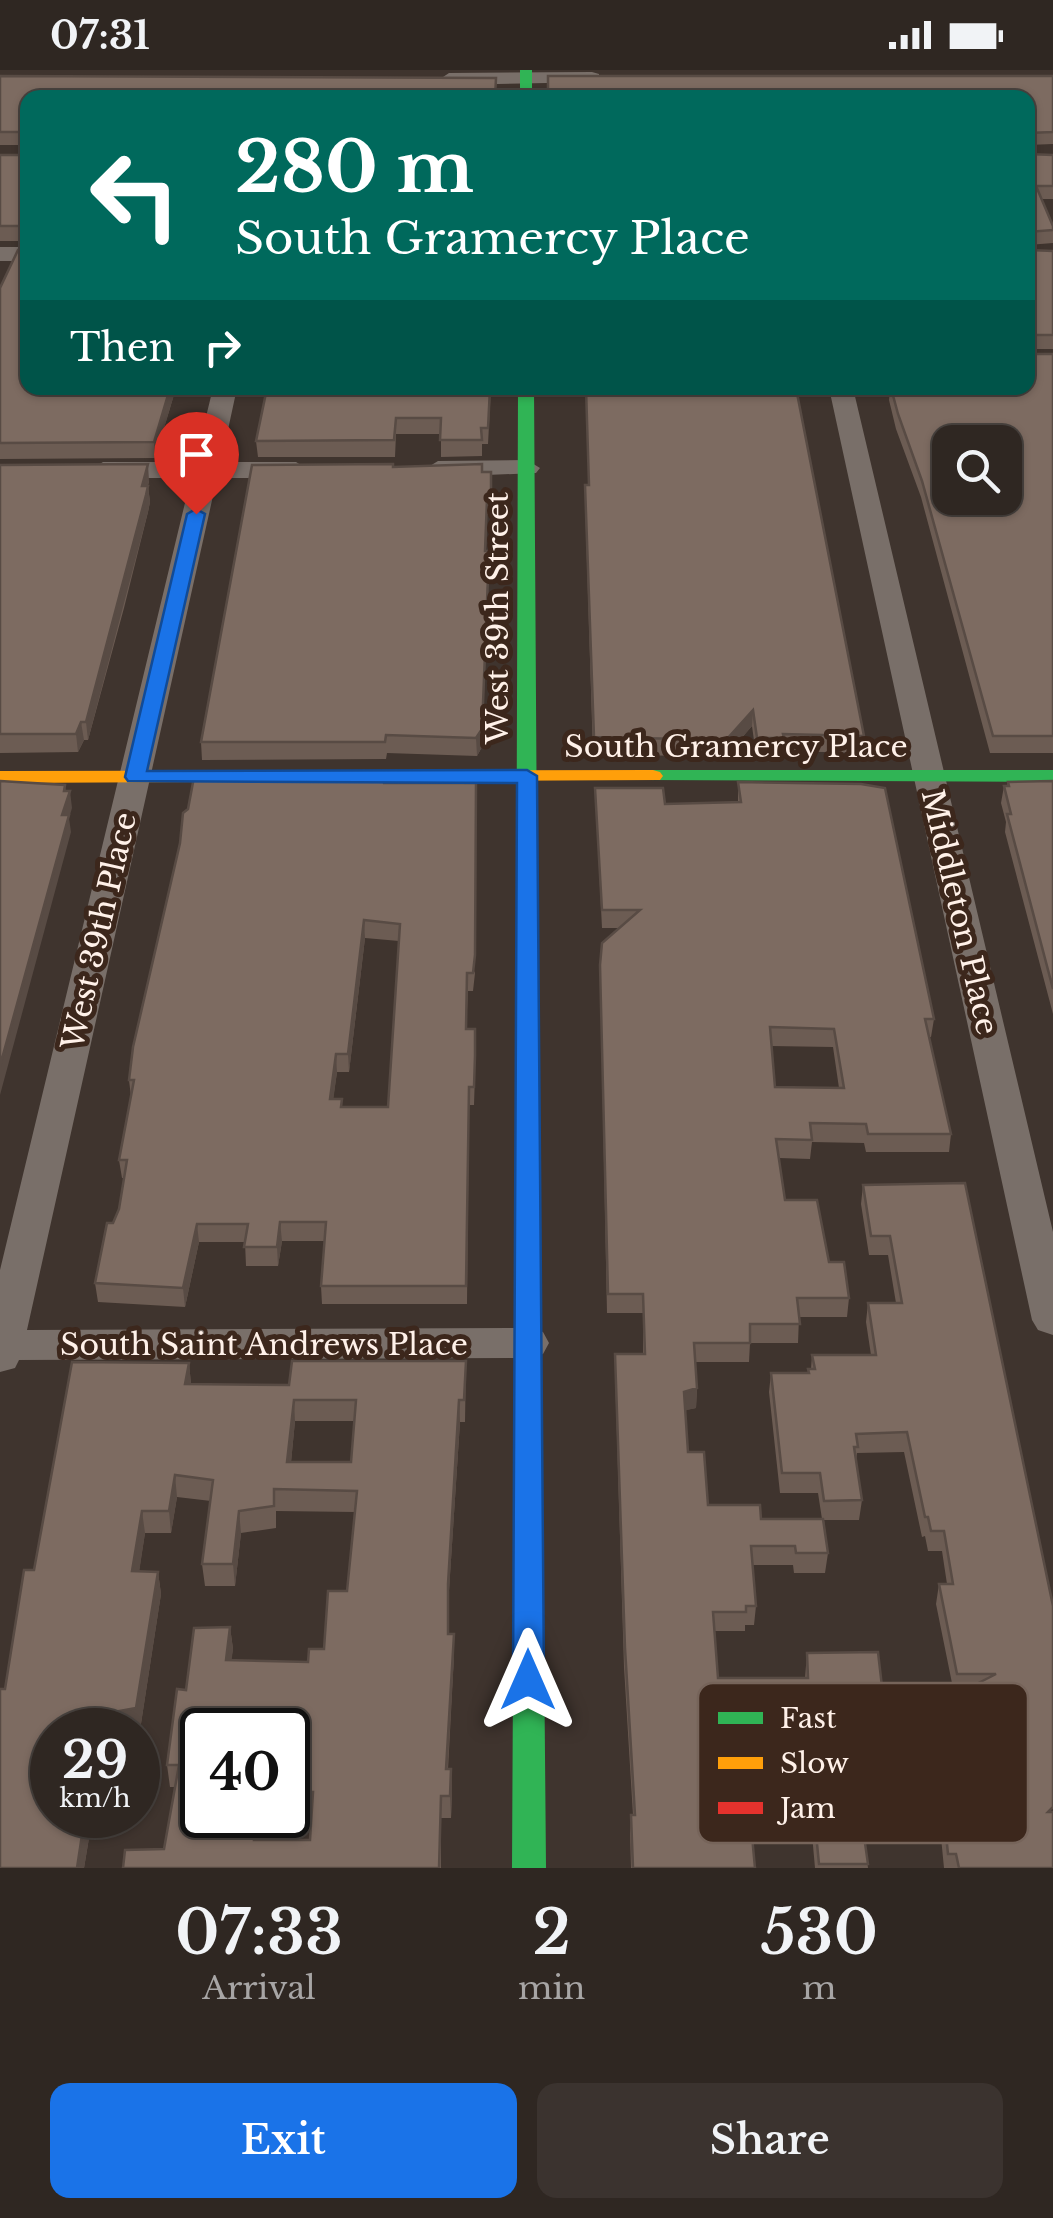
<!DOCTYPE html>
<html lang="en">
<head>
<meta charset="utf-8">
<style>
	body { margin:0; font-family:"Libre Baskerville",serif; background:#3b332f; color:#f1f3f6; height:100vh; display:flex; flex-direction:column; font-size:38px; white-space:nowrap }
	* { box-sizing:border-box; margin:0 }
	p { font-size:32px; color:#a7a5a5 }
	.icon { flex:none; width:55px; height:55px; fill:none; stroke:currentColor; stroke-width:2; stroke-linecap:round; stroke-linejoin:round }
	.map { position:relative; height:1798px; overflow:hidden }
	.sheet { display:flex; flex-direction:column; background:#2f2722; flex:1 }
	.sheet>* { flex:none }
	.hud { position:absolute; left:20px; top:20px; width:1015px; height:305px; border-radius:20px; box-shadow:0 2px 8px #0004,0 0 0 2px #4a4440; background:#00695c; color:#fff; overflow:hidden }
	.fabs { position:absolute; left:932px; top:355px; display:grid; gap:20px }
	.fabs a { display:grid; place-items:center; width:90px; height:90px; border-radius:20px; background:#2f2722; box-shadow:0 2px 8px #0004,0 0 0 2px #4a4440; font-size:50px }
	.speed { position:absolute; left:30px; top:1638px; display:flex; gap:20px; font-size:50px; font-weight:700; text-align:center }
	.speed>* { display:grid; place-content:center; width:130px; height:130px; border-radius:50%; background:#2f2722; box-shadow:0 2px 8px #0004,0 0 0 2px #4a4440; line-height:1 }
	.speed small { font-size:25px; font-weight:400 }
	.speed .limit { border:5px solid #111; border-radius:15px; background:#fff; color:#111 }
	.pin { position:absolute; display:grid; place-items:center; width:85px; height:85px; color:#fff; margin:-102px -42px; border-radius:50% 50% 50% 0; rotate:-45deg; box-shadow:0 0 10px #0007 }
	.pin .icon { rotate:45deg }
	.me { position:absolute; width:110px; margin:-55px; rotate:0deg; stroke-linejoin:round; filter:drop-shadow(0 0 8px #0008) }
	.turn { display:flex; align-items:center; gap:35px; height:210px; padding:0 50px; font-size:45px }
	.turn .icon { width:130px; height:130px; stroke-width:2.5 }
	.turn b { display:block; font-size:70px; line-height:85px }
	.then { display:flex; align-items:center; height:95px; padding:0 50px; background:#0003; gap:20px; font-size:38px }
	.eta { display:flex; justify-content:space-evenly; align-items:center; height:170px; text-align:center }
	.eta b { font-size:60px; font-weight:600; line-height:70px }
	.cta { display:flex; gap:20px; margin-top:auto; padding:20px 50px }
	.cta a { flex:1; height:115px; border-radius:20px; background:#1a73e8; color:#fff; font-size:40px; font-weight:600; line-height:115px; text-align:center }
	.cta a+a { background:#3b332f; color:#f1f3f6 }
	.status { display:flex; justify-content:space-between; align-items:center; height:70px; padding:0 50px; background:#2f2722; direction:ltr }
	.status svg { height:28px; fill:currentColor }
	.map>svg:first-child { display:block }
	.lines { fill:none; stroke-linecap:round; stroke-linejoin:round }
	.street { fill:#796f69; fill-rule:evenodd }
	.fast { fill:#30b455; fill-rule:evenodd }
	.slow { fill:#ff9f0a; fill-rule:evenodd }
	.jam { fill:#e5322d; fill-rule:evenodd }
	.wall { fill:#6c5c53; fill-rule:evenodd }
	.shaded-wall { fill:#584b44 }
	.building { fill:#7d6b61; stroke:#584b44; stroke-width:2.5; fill-rule:evenodd }
	.route { fill:#1a73e8; stroke:#114b97; stroke-width:2.5 }
	.labels { text-anchor:middle; dominant-baseline:central; stroke-width:10; stroke-linejoin:round; paint-order:stroke }
	.street-label { font-size:30px; fill:#fff1e9; stroke:#3c271c }
	.key { fill:#3c271c; stroke:#76645a; stroke-width:2.5 }
	.key-label { font-size:28px; fill:#fff1e9 }
</style>
</head>
<body>
<div class="status"><b>07:31</b><svg viewBox="0 0 49 12"><path d="M0 12V9h3v3zM5 12V6h3v6zM10 12V3h3v9zM15 12V0h3v12zM26 1h20v11H26zM47 4h2v5h-2z"/></svg></div>
<div class="map">
<svg width="1053" height="1798" viewBox="0 0 1053 1798">
	<rect width="100%" height="100%" fill="#3f342e"/>
	<g class="lines">
		<!-- street -->
		<path class="street" d="M592,2L599,4V12L449,15L440,9L449,3Z
			M0,177H28V191H0Z
			M213,318H237L221,392H296L309,400L296,408H217L27,1260L528,1258L543,1262L549,1273L543,1284L528,1288L19,1290L15,1298L0,1302V1200L191,408H103L90,400L103,392H195Z
			M829,318H853L1053,1162V1265L1038,1260L1032,1250Z
			M527,390L540,398L536,403L438,407L425,399L438,391Z"/>
		<!-- fast -->
		<path class="fast" d="M520,0H532V28H520Z
			M518,318H534L538,939L527,946L516,939Z
			M653,700H1053V712L646,710L643,706L646,702Z
			M528,1224L537,1226L541,1233L546,1798H512L515,1233L519,1226Z"/>
		<!-- slow -->
		<path class="slow" d="M653,700L660,702L663,706L660,710L0,713V701Z"/>
		<!-- jam -->
		<path class="jam" d="M527,932L538,939L541,1233L537,1240H519L515,1233L516,939Z"/>
	</g>
	<!-- wall -->
	<path class="wall" d="M0,6L28,28V75H0Z
		M1053,6V74L1028,75V28Z
		M1028,84L1053,85V129H1041L1053,156V173L1028,175Z
		M0,85H28V171H0Z
		M1030,180L1053,181V279H1028Z
		M0,218L176,318L155,388L0,389Z
		M1053,284V683H990L921,427L896,359L889,330L890,318H1028Z
		M267,318H491L488,374H482V386L441,387V364H396L395,387H258L256,371Z
		M0,395L149,411L148,416L150,432L148,442L124,538L88,670H84L78,682L0,683Z
		M393,397L491,402V445H487L486,481L489,497L482,677L477,686L387,683L386,689L202,690L201,672Z
		M588,415L864,666L863,683L783,681V685H756L752,656L725,687L593,684L585,431Z
		M1053,711V944L1005,762L1006,752L1001,733L1004,716H1007L1008,712Z
		M738,712L934,949L931,967H929L951,1064L949,1082H866L864,1073L812,1072L810,1089L779,1088L785,1130L829,1192L849,1228L847,1247H799L798,1273H750L749,1292H695L697,1318L696,1338L685,1340L688,1382L708,1435L761,1449H822L818,1423H780L769,1322L771,1303H808V1299H811L812,1285H871L866,1252L868,1233H896L888,1185H869L861,1134L863,1115L965,1113L1053,1798H944L937,1726H922V1722H858L868,1798H815L810,1742H750L755,1798H631L630,1764L631,1745H633L624,1597L615,1303V1284H643V1243H607L600,895L619,858H602L595,718L665,734L738,732ZM771,976L833,977L839,1018L775,1017ZM904,1382L922,1467L925,1466L928,1481H942L947,1514H939L936,1534L954,1623H958L887,1660L807,1583L805,1608H718L715,1561H745V1555H754L756,1536L752,1495H793L794,1503H825L828,1483L824,1450H859L862,1430L856,1392L857,1383Z
		M384,713L475,903L473,921H468L466,959H475V1004L474,1035H469L467,1234H322L321,1216L325,1171H282L278,1196H246L245,1172H199L185,1237L98,1232L95,1213L113,1153L119,1139L124,1108H122L119,1090L131,1027L129,1010ZM365,868L399,871L388,1037H343L333,1029L337,1002H349Z
		M292,1291H466L465,1352H460L448,1536L449,1564H454V1586L448,1699H451L452,1721L451,1748H441V1798H123L125,1780L164,1779L175,1717H170L167,1695L177,1619L186,1620L194,1558L230,1557L233,1579L231,1590L308,1592L309,1579H324L328,1521H347L355,1442L276,1441V1458L241,1463L235,1516H205L202,1494L211,1431L177,1427L171,1463H145L139,1501L158,1502L161,1524L140,1660H52V1745H134L133,1755L91,1756L84,1798H0V1619H5L24,1500H34L72,1292L189,1293L191,1314L289,1315ZM295,1351H354L351,1392H291ZM202,1660H288V1744H311L310,1770H258L261,1745H202Z"/>
	<!-- shaded-wall -->
	<path class="shaded-wall" d="M170,318H176L155,388L154,372Z
		M148,394L149,411L143,432L142,416Z
		M148,416L150,432L148,442L88,670L86,652Z
		M489,481L482,677L477,686L476,668Z
		M753,640L752,656L725,687L726,670Z
		M81,652L84,670L78,682L76,664Z
		M65,715L67,729L70,721L72,738L69,748L71,762L0,1025V996Z
		M364,850L365,868L349,1002L348,984Z
		M336,984L337,1002L331,1047L330,1029Z
		M280,1152L282,1171L278,1196L277,1177Z
		M197,1154L199,1172L185,1237L183,1218Z
		M189,1293L191,1314H185Z
		M697,1318L696,1338L683,1341L684,1322Z
		M294,1330L295,1351L289,1414L287,1392Z
		M459,1330L460,1352L448,1536V1514Z
		M175,1405L177,1427L171,1463L169,1441Z
		M142,1441L145,1463L136,1523L132,1501Z
		M239,1441L241,1463L235,1516L233,1494Z
		M158,1502L161,1524L140,1660H105L108,1643Z
		M230,1557L233,1579L229,1612L226,1590Z
		M454,1564V1586L446,1721V1699Z
		M451,1699L452,1721L451,1748L450,1726Z
		M85,1745H89L91,1756L84,1798H77Z
		M256,1745H261L256,1792L254,1770Z"/>
	<!-- building -->
	<path class="building" d="M0,6L496,8L495,28H28V62H0Z
		M548,6H1053V62L1028,63V28H548Z
		M1028,84L1053,85V116H1036L1053,156V160L1028,162Z
		M0,85H28V156H0Z
		M1028,178L1030,180L1053,181V265H1028Z
		M28,179V318H170L154,372L0,373V218L18,180Z
		M1028,284H1053V666H993L922,411L898,344L891,318H1028ZM950,372H1005V428H950Z
		M267,318H490L488,358H481L482,370H440L441,348H396L394,370L256,371Z
		M586,318H796L864,666L783,664L784,668H757L753,640L726,670L594,667L585,415H589Z
		M148,394L142,416H148L146,425L86,652H81L76,664H0V395Z
		M393,394V397L482,394V402H491V429H487L485,481H489L482,659L476,668L386,665L385,672H201L252,395Z
		M194,707H383L384,713H476L475,885L473,903H467L466,959H475V986L474,1017H469L466,1216H321L326,1152H280L277,1177H244L248,1154H197L183,1218L95,1213L107,1153H113L119,1139L127,1090H119L134,1010H129L133,977L180,773L183,743L188,739ZM364,850L400,854L388,1037H341L342,1029H330L336,984H348Z
		M0,711L65,715L64,721H70L62,745H69L0,996Z
		M1053,711V919L1007,744H1011L1004,716H1009L1008,712Z
		M738,712L861,714L885,718L934,949H925L951,1064H868L866,1054L810,1053L812,1070L776,1069L785,1130H817L829,1192H844L849,1228H797L800,1254H750V1273H694L697,1318L684,1322L688,1382H704L708,1435H760L761,1449H823L828,1483H796L795,1476H751L756,1536H746V1542H713L718,1608H808L807,1583L878,1582L887,1660L996,1604H957L939,1514H953L944,1461H931L928,1447H925L907,1362L856,1364L858,1377H854L862,1430L824,1431L820,1403H782L771,1303H809L808,1299H815L812,1285H876L868,1233H902L890,1166H871L863,1115L965,1113L1053,1536V1737L1048,1742H1053V1798H959L956,1784H948L940,1706H925V1703H855L868,1794H819L812,1722L748,1723L755,1798H633L631,1745H635L625,1578L615,1284H645L643,1224H608L600,895L602,873L640,840H602L595,718H663L665,734L741,732ZM770,957L834,959L844,1018L775,1017Z
		M292,1291H466L464,1330H459L448,1514V1564H454L446,1699H451L450,1726H441L439,1798H123L125,1780L164,1779L179,1695H167L177,1619L186,1620L194,1558L230,1557L226,1590L308,1592L309,1579H324L328,1521H347L357,1421L274,1419V1436L239,1441L233,1494H202L213,1410L175,1405L169,1441H142L132,1501L158,1502L136,1638L108,1643L105,1660H52V1745H85L77,1798H0V1619H5L24,1500H34L72,1292L189,1293L185,1314L289,1315ZM294,1330H356L351,1392H287ZM202,1660H288V1722H313L310,1770H254L256,1745H202Z"/>
	<!-- route -->
	<path class="route" d="M196,439L205,444L147,701L527,700L537,706L544,1610L539,1620L528,1623L517,1620L513,1610L517,713L128,711L125,707L187,444Z"/>
	<g class="labels">
		<!-- street labels -->
		<g class="street-label">
			<text transform="translate(497 548) rotate(-90)">West 39th Street</text>
			<text x="736" y="676">South Gramercy Place</text>
			<text transform="translate(960 842) rotate(77)">Middleton Place</text>
			<text transform="translate(99 861) rotate(-77)">West 39th Place</text>
			<text x="264" y="1274">South Saint Andrews Place</text>
		</g>
	</g>
	<!-- legend -->
	<rect x="698" y="1613" width="330" height="160" rx="15" class="key"/>
	<rect x="718" y="1642" width="45" height="12" fill="#30b455"/>
	<rect x="718" y="1687" width="45" height="12" fill="#ff9f0a"/>
	<rect x="718" y="1732" width="45" height="12" fill="#e5322d"/>
	<g class="key-label">
		<text x="780" y="1658">Fast</text>
		<text x="780" y="1703">Slow</text>
		<text x="780" y="1748">Jam</text>
	</g>
</svg>
<div class="fabs">
<a><svg class="icon" aria-label="search" viewBox="0 0 24 24"><circle cx="10" cy="10" r="6"/><path d="M15 15l6 6"/></svg></a>
</div>
<div class="speed"><div>29<small>km/h</small></div><div class="limit">40</div></div>
<div class="pin" style="left:196px;top:444px;background:#d93025"><svg class="icon" aria-label="arrive" viewBox="0 0 24 24"><path d="M6 21V4h12l-3 4 3 4H6"/></svg></div>
<svg class="me" style="left:528px;top:1610px" viewBox="-20 -20 40 40"><path d="M0-17L14 15 0 8-14 15z" fill="#1a73e8" stroke="#fff" stroke-width="4"/></svg>
<div class="hud">
<div class="turn"><svg class="icon" aria-label="left" viewBox="0 0 24 24"><path d="M17 20v-9H6M10 6l-5 5 5 5"/></svg><div><b>280 m</b>South Gramercy Place</div></div>
<div class="then">Then<svg class="icon" aria-label="right" viewBox="0 0 24 24"><path d="M7 20v-9h11M14 6l5 5-5 5"/></svg></div>
</div>
</div>
<section class="sheet">
<div class="eta">
<div><b>07:33</b><p>Arrival</p></div>
<div><b>2</b><p>min</p></div>
<div><b>530</b><p>m</p></div>
</div>
<div class="cta"><a>Exit</a><a>Share</a></div>
</section>
</body>
</html>
